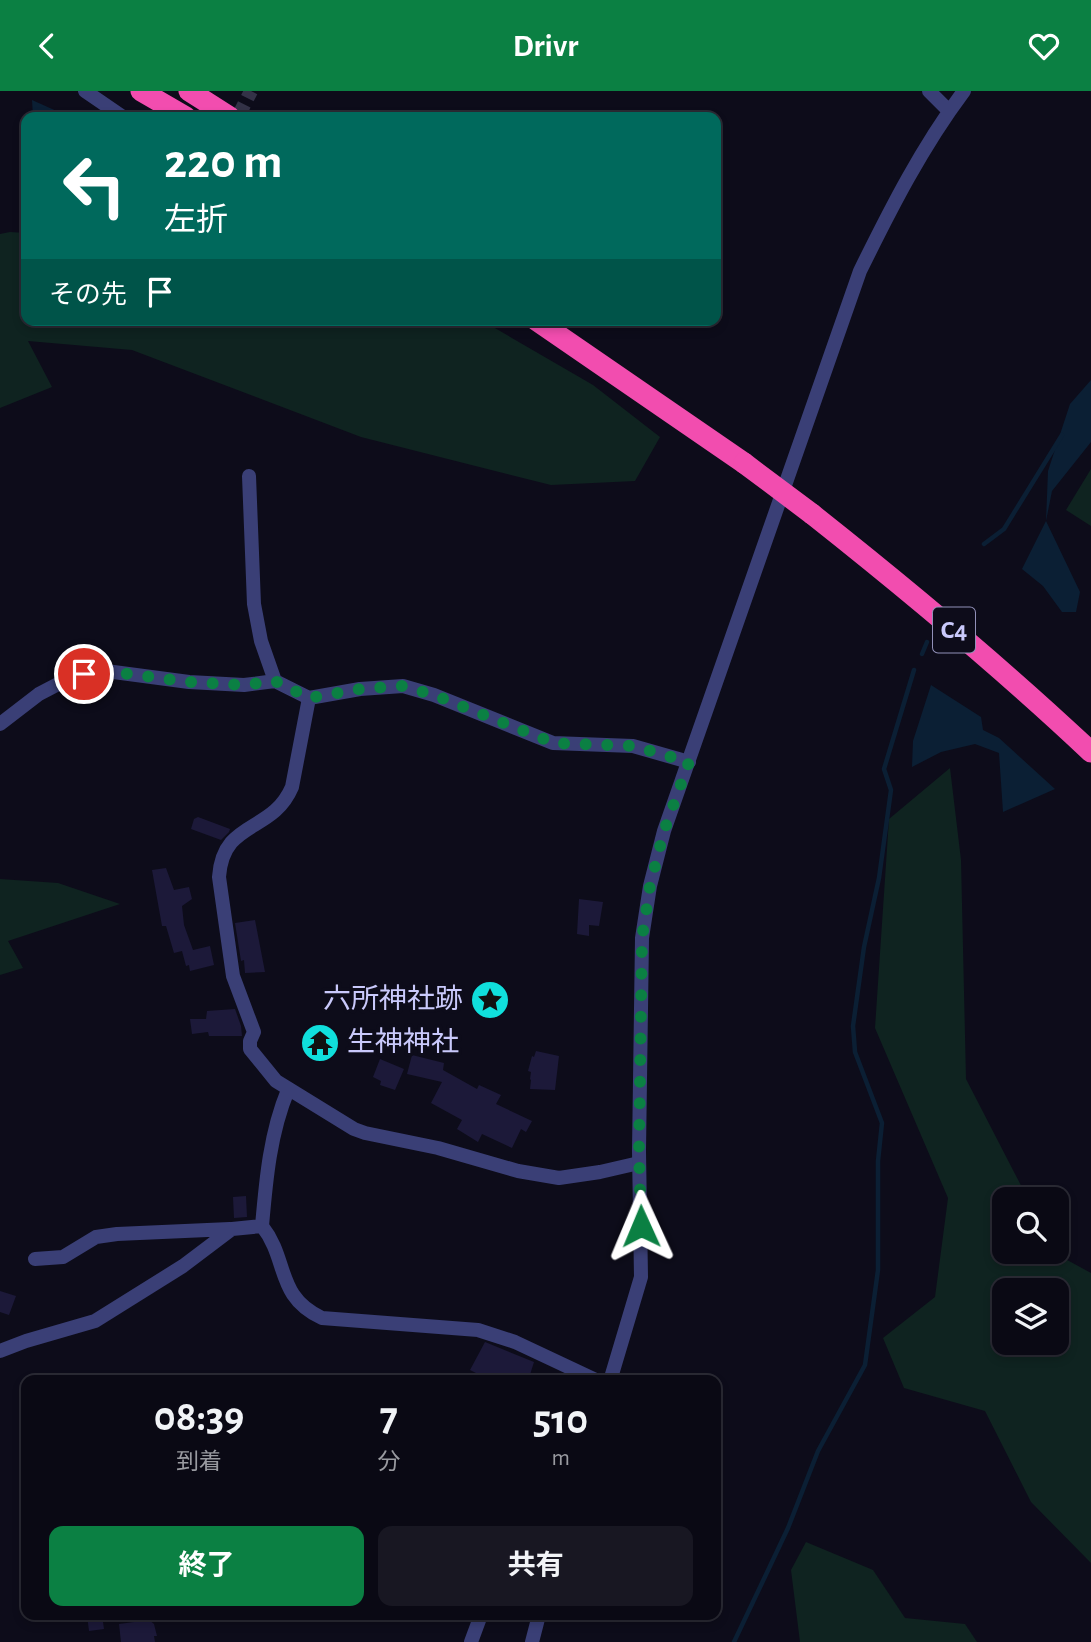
<!DOCTYPE html>
<html lang="ja">
<head>
<meta charset="utf-8">
<style>
	body { margin:0; font-family:"Alegreya Sans","Noto Sans JP",sans-serif; background:#181722; color:#f1f3f6; height:100vh; display:flex; flex-direction:column; font-size:26px; white-space:nowrap }
	* { box-sizing:border-box; margin:0 }
	p { font-size:23px; color:#999aa0 }
	.icon { flex:none; width:38px; height:38px; fill:none; stroke:currentColor; stroke-width:2; stroke-linecap:round; stroke-linejoin:round }
	.map { position:relative; flex:1; overflow:hidden }
	.details { position:absolute; left:21px; top:1284px; width:700px; height:245px; display:flex; flex-direction:column; background:#0a0914; border-radius:14px; box-shadow:0 4px 10px #0003,0 0 0 2px #2a2a34 }
	.details>* { flex:none }
	.top-card { position:absolute; left:21px; top:21px; width:700px; height:214px; border-radius:14px; box-shadow:0 4px 10px #0003,0 0 0 2px #2a2a34; background:#00695c; color:#fff; overflow:hidden }
	.controls { position:absolute; left:992px; top:1096px; display:grid; gap:14px }
	.controls a { display:grid; place-items:center; width:77px; height:77px; border-radius:14px; background:#0a0914; box-shadow:0 4px 10px #0003,0 0 0 2px #2a2a34; font-size:35px }
	.pin { position:absolute; display:grid; place-items:center; width:60px; height:60px; color:#fff; margin:-30px; border:4px solid #fff; border-radius:50%; box-shadow:0 2px 7px #0007 }
	.me { position:absolute; width:77px; margin:-38px; rotate:359deg; stroke-linejoin:round; filter:drop-shadow(0 0 5px #0008) }
	.turn { display:flex; align-items:center; gap:24px; height:147px; padding:0 28px; font-size:32px }
	.turn .icon { width:91px; height:91px; stroke-width:2.5 }
	.turn b { display:block; font-size:49px; line-height:60px }
	.then { display:flex; align-items:center; height:66px; padding:0 28px; background:#0003; gap:14px; font-size:26px }
	.eta { display:flex; justify-content:space-evenly; align-items:center; height:119px; text-align:center }
	.eta b { font-size:42px; font-weight:700; line-height:49px }
	.cta { display:flex; gap:14px; margin-top:auto; padding:14px 28px }
	.cta a { flex:1; height:80px; border-radius:14px; background:#0b8043; color:#fff; font-size:28px; font-weight:700; line-height:80px; text-align:center }
	.cta a+a { background:#181722; color:#f1f3f6 }
	header { display:flex; justify-content:space-between; align-items:center; height:91px; padding:0 28px; background:#0b8043; color:#fff; font-size:32px; font-weight:700 }
	.map>svg:first-child { display:block }
	.green { fill:#0f2320; fill-rule:evenodd }
	.water { fill:#0b1f34 }
	.lines { fill:none; stroke-linecap:round; stroke-linejoin:round }
	.stream { stroke:#0b1f34; stroke-width:4.5 }
	.building { fill:#1c1939 }
	.minor-tunnel { stroke:#333247; stroke-width:14; stroke-dasharray:14 7; stroke-linecap:butt }
	.minor { stroke:#3a3f76; stroke-width:14 }
	.tertiary { stroke:#3a3f76; stroke-width:14 }
	.motorway { stroke:#f24daf; stroke-width:21 }
	.motorway-bridge { stroke:#f24daf; stroke-width:21 }
	.route { stroke:#0b8043; stroke-width:12; stroke-dasharray:0 21.6 }
	.labels { text-anchor:middle; dominant-baseline:central; stroke-width:7; stroke-linejoin:round; paint-order:stroke }
	.shield { fill:#0d0c1a; stroke:#9190b8; stroke-width:2 }
	.shield-label { font-size:26px; font-weight:bold; fill:#c9c9fb }
	.poi-label { font-size:28px; fill:#c9c9fb; stroke:#0d0c1a; text-anchor:end }
</style>
</head>
<body>
<header><svg class="icon" aria-label="back" viewBox="0 0 24 24"><path d="M15 5l-7 7 7 7"/></svg>Drivr<svg class="icon" aria-label="heart" viewBox="0 0 24 24"><path d="M12 20l-8-8c-3-5 5-10 8-4 3-6 11-1 8 4z"/></svg></header>
<div class="map">
<svg width="1091" height="1551" viewBox="0 0 1091 1551">
	<rect width="100%" height="100%" fill="#0d0c1a"/>
	<!-- green -->
	<path class="green" d="M10,141L26,142V229H481L593,294L660,346L635,390L551,394L361,346L132,259L28,250L52,296L0,317V143Z
		M1091,378V435L1066,419Z
		M950,677L961,769L966,988L1028,1108H1004V1160H1056L1058,1164L1091,1182V1472L1031,1411L985,1320L904,1297L883,1247L935,1206L948,1107L875,937L889,728ZM1004,1199H1057V1251H1004Z
		M0,788L58,792L120,813L8,850L23,877L0,884Z
		M806,1451L873,1479L905,1527L965,1533L977,1551H800L791,1479Z"/>
	<!-- water -->
	<path class="water" d="M32,9L70,26H33Z
		M1091,289V351L1052,400L1046,430L1080,501L1076,521H1062L1043,495L1022,478L1046,430L1048,380L1070,313Z
		M931,594L981,626L983,639L999,647L1055,698L1003,721L999,662L975,653L941,661L912,676L913,650Z"/>
	<g class="lines">
		<!-- stream -->
		<path class="stream" d="M984,453L1004,438L1062,344
			M922,563L927,551
			M734,1551L788,1437L818,1360L865,1274L878,1179V1070L882,1032L855,961L853,935L864,856L879,787L891,699L884,678L914,579"/>
	</g>
	<!-- building -->
	<path class="building" d="M198,726L230,738L229,741L221,749L191,738L194,728Z
		M166,777L174,799L189,796L192,808L182,815L184,834L193,859L210,855L214,874L190,880L189,874L186,875L182,860L174,862L166,835H162L152,779Z
		M579,808L603,811L599,835L589,834V845L577,843Z
		M255,829L265,881L245,882L244,869L241,870L235,832Z
		M235,918L241,935L242,945H209L208,941L192,943L190,928H206L207,920Z
		M320,944L327,948L330,956L325,964L309,954L315,945L318,947Z
		M536,960L559,965L555,999L530,998L531,989L530,988L531,981L528,980L532,965L534,966Z
		M412,964L444,972L443,979L477,998L479,994L501,1004L496,1013L532,1030L526,1041L521,1038L512,1057L482,1043L478,1051L457,1038L462,1029L431,1012L442,991L407,983Z
		M380,968L404,978L395,999L380,994L381,990L373,986Z
		M246,1105L247,1126L234,1127L233,1106Z
		M0,1200L16,1205L9,1224L0,1221Z
		M485,1251L534,1271L528,1290H502L490,1285L488,1288L470,1279Z
		M87,1524H102L104,1538L89,1540Z
		M149,1529L154,1533L157,1545H154L155,1551H121L119,1533Z"/>
	<g class="lines">
		<!-- minor-tunnel -->
		<path class="minor-tunnel" d="M238,26L251,0"/>
		<!-- minor -->
		<path class="minor" d="M85,0L123,26
			M249,385L254,513L261,550L275,590
			M309,607L292,696C272,743 223,728 219,786L233,885L254,941L250,950V958L276,990L354,1038L365,1042L438,1057L518,1080L559,1087L600,1081L639,1072
			M0,633L39,603L62,591L84,583L106,580L189,591L244,594L275,590L309,607L360,598L403,595L434,604L553,652L633,655L689,671
			M288,999C270,1042 266,1089 262,1135C289,1169 275,1205 322,1227L478,1239L515,1251L598,1290
			M35,1168L63,1166L96,1146L117,1143L230,1138
			M0,1260L26,1250L95,1230L183,1175L232,1138L262,1135
			M471,1551L481,1524"/>
		<!-- tertiary -->
		<path class="tertiary" d="M929,0L949,20
			M610,1290L641,1186L639,1060L642,847L650,795L664,740L860,180C891,117 922,56 964,0
			M532,1551L539,1524"/>
		<!-- motorway -->
		<path class="motorway" d="M141,0L186,26
			M189,0L230,26
			M536,229L744,372
			M812,423C908,499 1002,577 1091,661"/>
		<!-- motorway-bridge -->
		<path class="motorway-bridge" d="M744,372L812,423"/>
	</g>
	<g class="lines">
		<!-- route -->
		<path class="route" d="M84,583L106,580L189,591L244,594L275,590L309,607L360,598L403,595L434,604L554,652L633,655L689,671L664,740L650,795L642,847L639,1060L641,1135"/>
	</g>
	<!-- icons -->
	<defs>
		<symbol id="sight-disc" viewBox="-11 -11 22 22"><circle r="9.5" fill="#10dfdc" stroke="#0d0c1a"/><path d="M0-6L1.8-2.2L6-1.7L2.9 1.2L3.7 5.4L0 3.3L-3.7 5.4L-2.9 1.2L-6-1.7L-1.8-2.2Z" fill="#111"/></symbol>
		<symbol id="temple-disc" viewBox="-11 -11 22 22"><circle r="9.5" fill="#10dfdc" stroke="#0d0c1a"/><path d="M0-6L5-2H3V0L6.5 2.5H4V6H1.5V3h-3V6H-4V2.5H-6.5L-3 0V-2H-5Z" fill="#111"/></symbol>
	</defs>
	<g fill-rule="evenodd">
		<use href="#sight-disc" x="468" y="887" width="44" height="44"/>
		<use href="#temple-disc" x="298" y="930" width="44" height="44"/>
	</g>
	<g class="labels">
		<!-- shield labels -->
		<rect class="shield" x="933" y="516.5" width="42" height="45" rx="5"/>
		<g class="shield-label">
			<text x="954" y="539">C4</text>
		</g>
		<!-- poi labels -->
		<g class="poi-label">
			<text x="463" y="909">六所神社跡</text>
			<text x="347" y="952" text-anchor="start">生神神社</text>
		</g>
	</g>
</svg>
<div class="controls">
<a><svg class="icon" aria-label="search" viewBox="0 0 24 24"><circle cx="10" cy="10" r="6"/><path d="M15 15l6 6"/></svg></a>
<a><svg class="icon" aria-label="layers" viewBox="0 0 24 24"><path d="M12 4l9 5-9 5-9-5zM3 14l9 5 9-5"/></svg></a>
</div>
<div class="pin" style="left:84px;top:583px;background:#d93025"><svg class="icon" aria-label="arrive" viewBox="0 0 24 24"><path d="M6 21V4h12l-3 4 3 4H6"/></svg></div>
<svg class="me" style="left:641px;top:1135px" viewBox="-20 -20 40 40"><path d="M0-17L14 15 0 8-14 15z" fill="#0b8043" stroke="#fff" stroke-width="4"/></svg>
<div class="top-card">
<div class="turn"><svg class="icon" aria-label="left" viewBox="0 0 24 24"><path d="M17 20v-9H6M10 6l-5 5 5 5"/></svg><div><b>220 m</b>左折</div></div>
<div class="then">その先<svg class="icon" aria-label="arrive" viewBox="0 0 24 24"><path d="M6 21V4h12l-3 4 3 4H6"/></svg></div>
</div>
<section class="details">
<div class="eta">
<div><b>08:39</b><p>到着</p></div>
<div><b>7</b><p>分</p></div>
<div><b>510</b><p>m</p></div>
</div>
<div class="cta"><a>終了</a><a>共有</a></div>
</section>
</div>
</body>
</html>
